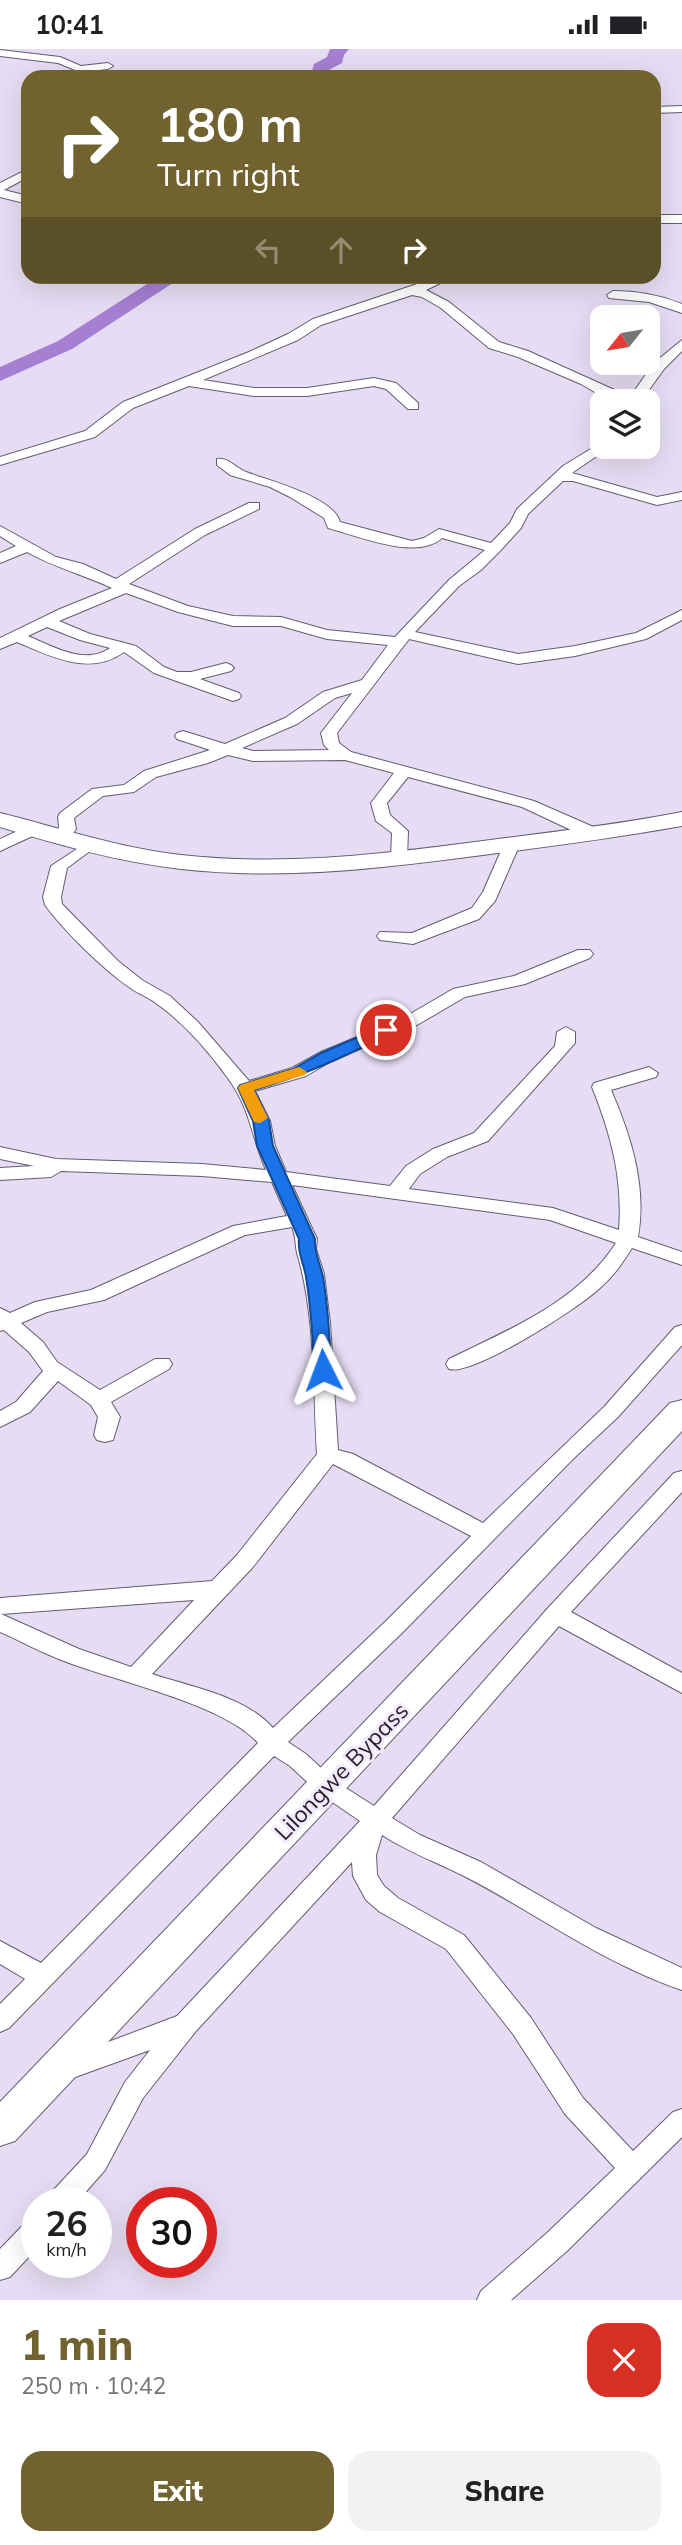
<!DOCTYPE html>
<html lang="en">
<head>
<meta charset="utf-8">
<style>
	body { margin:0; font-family:Mulish,sans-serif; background:#f2f2f2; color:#202124; height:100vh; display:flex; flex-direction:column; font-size:26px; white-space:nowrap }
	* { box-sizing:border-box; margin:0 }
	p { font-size:23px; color:#757577 }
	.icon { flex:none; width:38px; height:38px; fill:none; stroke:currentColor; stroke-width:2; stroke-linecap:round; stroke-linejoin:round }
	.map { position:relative; height:2251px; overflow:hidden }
	.sheet { display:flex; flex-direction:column; background:#fff; flex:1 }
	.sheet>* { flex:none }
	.guide { position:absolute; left:21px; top:21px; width:640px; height:214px; border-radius:21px; box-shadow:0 7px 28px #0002; background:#716330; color:#fff; overflow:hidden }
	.needle { width:46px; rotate:240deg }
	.tools { position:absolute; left:590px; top:256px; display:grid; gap:14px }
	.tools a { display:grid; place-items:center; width:70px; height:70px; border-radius:14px; background:#fff; box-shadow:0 7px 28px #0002; font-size:35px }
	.speed { position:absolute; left:21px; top:2138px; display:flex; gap:14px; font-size:35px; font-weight:700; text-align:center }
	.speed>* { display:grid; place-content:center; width:91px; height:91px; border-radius:50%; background:#fff; box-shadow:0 7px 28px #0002; line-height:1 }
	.speed small { font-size:18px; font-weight:400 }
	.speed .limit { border:10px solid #d22; background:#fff; color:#111 }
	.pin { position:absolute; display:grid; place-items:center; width:60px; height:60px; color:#fff; margin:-30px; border:4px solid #fff; border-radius:50%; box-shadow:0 2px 7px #0007 }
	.me { position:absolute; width:77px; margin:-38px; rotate:357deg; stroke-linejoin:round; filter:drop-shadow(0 0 5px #0008) }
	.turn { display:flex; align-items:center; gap:24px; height:147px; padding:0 21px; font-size:32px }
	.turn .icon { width:91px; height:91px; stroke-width:2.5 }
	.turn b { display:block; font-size:49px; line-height:60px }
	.lanes { display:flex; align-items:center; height:66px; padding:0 21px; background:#0003; justify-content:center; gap:35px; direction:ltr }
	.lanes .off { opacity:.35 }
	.round { display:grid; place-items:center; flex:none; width:74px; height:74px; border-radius:21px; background:#f2f2f2 }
	.head { display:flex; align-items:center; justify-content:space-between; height:119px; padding:0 21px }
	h1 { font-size:42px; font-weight:800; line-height:52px; color:#716330 }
	.primary-button { display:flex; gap:14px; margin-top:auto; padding:14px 21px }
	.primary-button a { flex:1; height:80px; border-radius:21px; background:#716330; color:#fff; font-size:28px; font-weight:800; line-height:80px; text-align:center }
	.primary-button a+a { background:#f2f2f2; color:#202124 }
	.status { display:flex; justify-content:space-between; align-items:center; height:49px; padding:0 35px; background:#fff; direction:ltr }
	.status svg { height:19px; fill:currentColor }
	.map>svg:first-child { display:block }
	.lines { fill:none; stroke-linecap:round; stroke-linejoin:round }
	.river { fill:#a57fd2; fill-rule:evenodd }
	.street-casing { stroke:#645c70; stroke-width:2 }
	.secondary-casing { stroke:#645c70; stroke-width:2 }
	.primary-casing { stroke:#645c70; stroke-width:2 }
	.street { fill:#fff; fill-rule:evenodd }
	.secondary { fill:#fff; fill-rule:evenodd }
	.primary { fill:#fff; fill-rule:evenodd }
	.route { fill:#1a73e8; stroke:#114b97; stroke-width:2 }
	.slow { fill:#f59e0b }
	.labels { text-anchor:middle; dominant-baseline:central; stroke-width:6; stroke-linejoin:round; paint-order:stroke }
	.near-street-label { font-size:23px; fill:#27232c; stroke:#f2ebfd }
</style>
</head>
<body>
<div class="status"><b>10:41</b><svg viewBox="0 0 49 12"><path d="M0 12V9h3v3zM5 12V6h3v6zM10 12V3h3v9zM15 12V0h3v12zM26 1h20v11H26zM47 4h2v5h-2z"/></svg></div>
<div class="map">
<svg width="682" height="2251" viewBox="0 0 682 2251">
	<rect width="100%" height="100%" fill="#e6ddf4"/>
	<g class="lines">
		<!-- river -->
		<path class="river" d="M330,0H349L344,6L342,14L329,21L328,28H310L314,15L327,8Z
			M158,228H182L72,300L0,332V318L58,292Z"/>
		<defs>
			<path id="street" d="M0,1L60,8L81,17L108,14L113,17L108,20L80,23L58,14L0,7Z
				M682,57V63L654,64V58Z
				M28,120V128L4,141L28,147V155L0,148V134Z
				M654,166H682V174H654Z
				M438,228H453L426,241L449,253L499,293L528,302L630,348L654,314L682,291V302L664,320L641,352H615L605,349L581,335L518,308L489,299L441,259L422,248L412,246L321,276L298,291L203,331L254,339H307L374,329L396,334L418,354V360H408L386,340L374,337L307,347H254L189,337L133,359L95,388L0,416V408L85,382L123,353L249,303L288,285L313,270Z
				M613,242C637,242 660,246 682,255V264L649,253L609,249L607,246Z
				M602,393V397H609L607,400L572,424L657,448L682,443V451L657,456L573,432H563L528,465L521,479L500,502L481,521L459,537L415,583L518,605L575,597L636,584L682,561V571L646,590L575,607L518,615L409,590L337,684L339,694L351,703L534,752L598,780L600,784L598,788H586L522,758L408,728L387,754L390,766L408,782L407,810L399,815L391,810L392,784L376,772L371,754L394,724L345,711L253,712L228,706L208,714L156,728L134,743L103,747L74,769L76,780C70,789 62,794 52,792L50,788L59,779L58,768L60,764L92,740L124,736L144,722L210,701L177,690L175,687L177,684L183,682L225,695L285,669L323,643L362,631L388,596L327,590L281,577H233L178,563L126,544L59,572L90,585L136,597L164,618L177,623H191L226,614L231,616L234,619L231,622L200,630L239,644L241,647L239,650L233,652L154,624L124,603C90,628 50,607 17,593L0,600V589L60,560L112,539C84,526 53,518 27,503L0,514V504L16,497L0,487V477L56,508L83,515L116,530L195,480L249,454H259V460L205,486L129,535L188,557L233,567L281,568L327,581L395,588L449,531L485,501L442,489C417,512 358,487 328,479L324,469L290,448L270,438L230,426L217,416V410C229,408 235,419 246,423C267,431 334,448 340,473L412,492L424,489L439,480L491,494L510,474L517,460L563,417ZM47,578L80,591L110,599C85,617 52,597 28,587ZM352,644L321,684L324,696L329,701L253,702L242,699L297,675L335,649Z
				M33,775L41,780L39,784L0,802V790Z
				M512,790L520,795L495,852L479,870L413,895L380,891L377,887L380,883L412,884L472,859L483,843L504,795Z
				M89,792L97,797L67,819L61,848L62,855L118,912L142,931L170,947L198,973L249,1032L292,1019L321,1003L405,968L453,940L514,927L578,901H590L593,905L590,909L525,935L465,948L417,976L333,1011L306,1027L255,1042L270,1072L275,1097L286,1123L390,1137L406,1117L433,1100L474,1084L555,997L557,983L566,978L575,983V994L488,1092L447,1108L420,1125L409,1140L553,1159L619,1181C623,1130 611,1085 592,1038L594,1034L649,1018L658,1024L656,1028L611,1041C631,1087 647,1137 638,1188L682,1203V1216L632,1199C623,1213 614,1227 601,1238C581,1258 473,1327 449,1320L446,1315L449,1310C510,1280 578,1253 616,1194L550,1171L292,1136L317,1190L316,1200L324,1225L330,1274L338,1401L353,1405L483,1474L604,1358L675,1278L682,1276V1296L618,1368L573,1410L401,1585L288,1693L306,1705L335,1732L374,1757L548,1559L674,1424L682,1422V1443L571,1563L682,1624V1644L559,1577L392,1769L420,1786L481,1813L596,1879L682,1919V1941C604,1915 536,1864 464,1827C436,1813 408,1803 382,1786L376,1806L377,1826L384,1837L398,1849L464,1886L531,1969L583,2049L633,2102L673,2063L682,2060V2088L567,2202L511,2251H477L481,2242L547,2184L615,2119L565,2065L513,1985L446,1900L380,1863L366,1851L353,1827L352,1813L196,1982L143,2049L105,2121L76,2154H45L49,2146L87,2105L125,2033L150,2001L67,2031L58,2028L54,2020L58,2012L177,1967L360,1772L319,1744L290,1717L274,1707L9,1979L0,1983V1955L25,1930L0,1915V1892L41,1914L258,1694C224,1655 115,1632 64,1612C42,1604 21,1592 0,1583V1549L212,1532L237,1506L317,1405C313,1339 316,1268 297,1204C295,1195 296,1188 292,1178L245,1186L104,1251L47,1263L21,1274L43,1293L57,1313L100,1341L155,1310H169L172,1315L169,1320L111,1353L120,1368L113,1391L105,1393L97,1391L94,1386L98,1368L91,1356L58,1332L30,1363L0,1378V1362L16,1353L43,1322L29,1303L4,1281L0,1282V1259L10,1264L35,1253L91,1241L233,1177L287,1167L272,1133L202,1127L61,1122L51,1128L0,1131V1119L34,1117L0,1110V1098L56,1110L202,1115L266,1121C251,1087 251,1060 227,1028C209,1003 183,973 157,955C149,948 138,945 129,938C103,920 64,882 45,856L43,848L51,817ZM333,1415L471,1487L385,1573L273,1679C245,1647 191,1638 152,1625L253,1518ZM194,1551L131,1618L79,1600L1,1565Z
				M37,2168V2199L10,2228L0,2231V2200L27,2172Z"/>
			<path id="secondary" d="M682,763V777C621,788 560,796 498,804C393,818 287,832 181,820C119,813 59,796 0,778V764C60,779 119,799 181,806C287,818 393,804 498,790C560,782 621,775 682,763Z"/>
			<path id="primary" d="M682,1351V1382L15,2092L0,2097V2053L670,1354Z"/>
		</defs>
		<!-- street casing -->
		<use href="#street" class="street-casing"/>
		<!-- secondary casing -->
		<use href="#secondary" class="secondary-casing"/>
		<!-- primary casing -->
		<use href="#primary" class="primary-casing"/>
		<!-- street -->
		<use href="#street" class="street"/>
		<!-- secondary -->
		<use href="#secondary" class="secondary"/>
		<!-- primary -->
		<use href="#primary" class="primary"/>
	</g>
	<!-- route -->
	<path class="route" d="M386,976L391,978L393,981L391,984C347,1007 302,1027 254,1041L269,1072L273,1097L315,1190C314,1204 320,1214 323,1228C328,1259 330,1290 331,1321L323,1327L314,1321C313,1290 311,1259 306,1228C304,1214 297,1204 299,1190L257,1097L253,1072L238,1039L240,1036L293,1020L321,1004Z"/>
	<!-- slow -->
	<path class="slow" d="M299,1018L307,1023L305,1026L254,1041L268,1069L260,1074L254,1073L238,1039L240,1036Z"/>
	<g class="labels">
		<!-- near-street labels -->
		<g class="near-street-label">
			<text transform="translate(341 1722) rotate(-46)">Lilongwe Bypass</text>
		</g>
	</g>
</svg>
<div class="tools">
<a><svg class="needle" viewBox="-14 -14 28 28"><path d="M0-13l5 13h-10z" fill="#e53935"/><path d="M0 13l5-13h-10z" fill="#757577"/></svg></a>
<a><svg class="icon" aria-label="layers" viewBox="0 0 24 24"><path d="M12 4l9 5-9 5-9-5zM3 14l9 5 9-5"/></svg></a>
</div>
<div class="speed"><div>26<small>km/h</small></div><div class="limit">30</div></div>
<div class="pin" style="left:386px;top:981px;background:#d93025"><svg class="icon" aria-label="arrive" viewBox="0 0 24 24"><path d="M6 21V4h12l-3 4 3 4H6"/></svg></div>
<svg class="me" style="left:323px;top:1321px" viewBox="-20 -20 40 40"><path d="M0-17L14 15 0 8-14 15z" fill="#1a73e8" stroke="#fff" stroke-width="4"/></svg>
<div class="guide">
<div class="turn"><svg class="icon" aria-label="right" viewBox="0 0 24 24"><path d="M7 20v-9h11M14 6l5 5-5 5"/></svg><div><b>180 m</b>Turn right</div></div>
<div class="lanes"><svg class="icon off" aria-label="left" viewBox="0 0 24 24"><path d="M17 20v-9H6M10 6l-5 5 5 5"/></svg><svg class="icon off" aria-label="ahead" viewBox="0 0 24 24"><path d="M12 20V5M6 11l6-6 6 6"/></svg><svg class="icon" aria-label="right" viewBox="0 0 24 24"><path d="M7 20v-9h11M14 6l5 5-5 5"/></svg></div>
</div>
</div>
<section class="sheet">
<div class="head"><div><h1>1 min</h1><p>250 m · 10:42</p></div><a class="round" style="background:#d93025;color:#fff"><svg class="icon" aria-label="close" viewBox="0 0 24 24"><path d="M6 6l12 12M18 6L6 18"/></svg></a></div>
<div class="primary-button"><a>Exit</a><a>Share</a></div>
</section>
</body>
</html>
